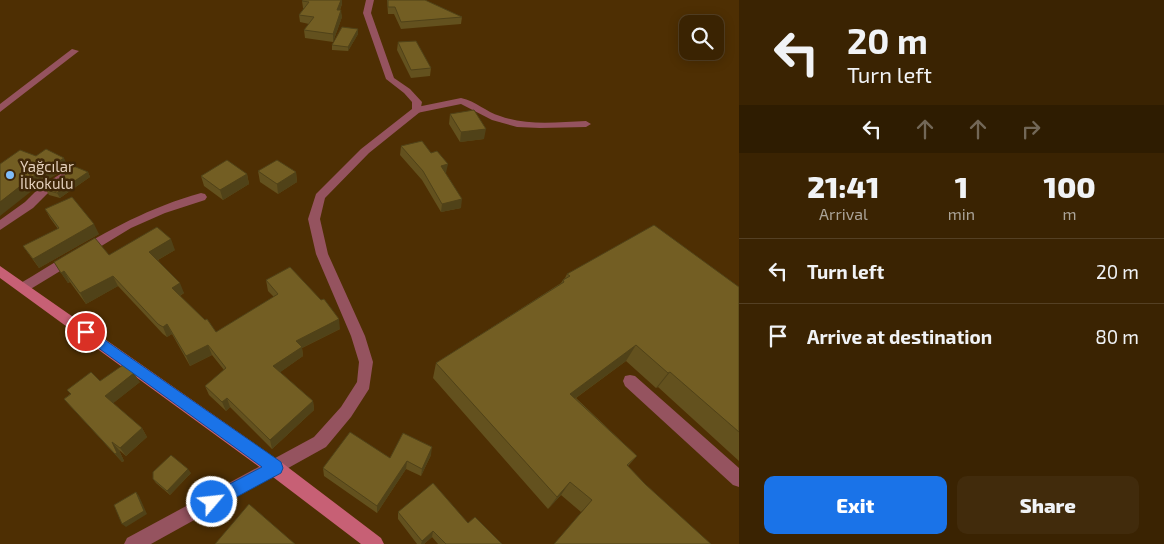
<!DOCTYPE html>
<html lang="en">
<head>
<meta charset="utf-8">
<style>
	body { margin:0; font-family:"Exo 2",sans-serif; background:#412b0c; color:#f1f3f6; height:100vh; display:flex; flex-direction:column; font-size:19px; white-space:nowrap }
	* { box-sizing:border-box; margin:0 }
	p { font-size:16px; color:#aba499 }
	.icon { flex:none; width:28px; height:28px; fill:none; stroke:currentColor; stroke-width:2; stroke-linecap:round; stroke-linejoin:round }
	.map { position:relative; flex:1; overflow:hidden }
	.panel { display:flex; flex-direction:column; background:#3a2302; width:425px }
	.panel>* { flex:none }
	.hud { background:#3a2302; color:#f1f3f6; overflow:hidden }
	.fabs { position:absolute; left:679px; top:15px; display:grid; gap:10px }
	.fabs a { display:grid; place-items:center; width:45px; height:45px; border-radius:10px; background:#3a2302; box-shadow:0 2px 12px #0003,0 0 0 1px #544024; font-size:25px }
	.pin { position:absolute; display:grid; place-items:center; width:42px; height:42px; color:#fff; margin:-21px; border:2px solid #fff; border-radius:50%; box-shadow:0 1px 5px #0007 }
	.me { position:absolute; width:55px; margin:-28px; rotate:62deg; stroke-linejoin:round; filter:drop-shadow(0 0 4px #0008) }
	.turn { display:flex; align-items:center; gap:18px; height:105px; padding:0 25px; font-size:22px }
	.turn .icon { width:65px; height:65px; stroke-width:2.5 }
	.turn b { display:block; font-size:35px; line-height:42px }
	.lanes { display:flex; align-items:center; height:48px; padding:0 25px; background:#0003; justify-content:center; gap:25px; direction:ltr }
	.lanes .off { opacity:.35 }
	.eta { display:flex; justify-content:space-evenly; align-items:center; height:85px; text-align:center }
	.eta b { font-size:30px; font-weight:800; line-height:35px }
	.action { display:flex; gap:10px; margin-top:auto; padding:10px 25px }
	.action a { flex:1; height:58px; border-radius:10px; background:#1a73e8; color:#fff; font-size:20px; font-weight:800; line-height:58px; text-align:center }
	.action a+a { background:#412b0c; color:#f1f3f6 }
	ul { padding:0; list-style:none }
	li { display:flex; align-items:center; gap:15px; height:65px; padding:0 25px; border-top:1px solid #544024 }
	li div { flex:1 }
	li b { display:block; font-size:19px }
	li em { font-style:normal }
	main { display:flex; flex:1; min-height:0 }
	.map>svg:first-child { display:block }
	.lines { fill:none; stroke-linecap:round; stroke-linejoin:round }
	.minor { fill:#95535f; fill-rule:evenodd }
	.tertiary { fill:#95535f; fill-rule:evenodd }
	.secondary { fill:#c76075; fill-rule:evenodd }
	.wall { fill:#63511e }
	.shaded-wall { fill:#504218 }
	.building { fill:#735e23; stroke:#504218 }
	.route { fill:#1a73e8; stroke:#114b97 }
	.poi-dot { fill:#7fbdfa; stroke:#3f2708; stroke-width:2 }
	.labels { text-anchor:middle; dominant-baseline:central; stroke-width:5; stroke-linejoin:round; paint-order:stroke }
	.poi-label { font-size:15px; fill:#e3cfbb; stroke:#3f2708; text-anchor:start }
</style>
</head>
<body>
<main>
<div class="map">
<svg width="739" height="544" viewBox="0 0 739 544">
	<rect width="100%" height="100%" fill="#4e2f03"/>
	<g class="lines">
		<!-- minor -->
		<path class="minor" d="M72,49L79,51L0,112V104Z
			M461,98C476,101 486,112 500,116C527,126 558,122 586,121L591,124L586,127L540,128L517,127L492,120L461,104L417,113L412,110L417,107Z
			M68,169L72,170L73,172L72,174L47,194L33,208L0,230V220L25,202L39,188Z
			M201,193L205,194L207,197L205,200L165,213L131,228L29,290H19L18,287L19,284C80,248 132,212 201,193Z
			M630,375L635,376L739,468V487L733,485L625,386L623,381L625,376Z"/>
		<!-- tertiary -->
		<path class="tertiary" d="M366,0H374L371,13L394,78L410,89L422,102L420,112L369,153L325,198L320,219L328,254L365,336L373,362L369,389L351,417L326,447L151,544H124L127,538L314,437L341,407L357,382L359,362L351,336L316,254L308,219L316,194L361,149L412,109V102L404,93L386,79L363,13Z"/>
		<!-- secondary -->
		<path class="secondary" d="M0,266L281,462L381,538L384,544H361L269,474L0,278Z"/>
	</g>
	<!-- wall -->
	<path class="wall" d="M387,0H425L462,17L461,24L401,29L394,14H388Z
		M302,1L342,4L340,10L342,17L333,42L305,38L304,30L309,24L300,22L299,15L304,8H303Z
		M358,29V34L348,51L332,50V45Z
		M398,42L431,68L430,76L411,78L397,50Z
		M450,114L484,139L460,142L449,124Z
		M401,146L431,153L446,173H445L461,208L441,212L422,180L400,155Z
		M258,171L296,172L297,182L278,194L260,182Z
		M88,172L90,177L60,198L49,195L46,190Z
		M247,174L249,184L223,200L204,186L201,176Z
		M45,209L99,234L39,268L23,246L58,229L50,218Z
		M175,250L158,260L184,293L180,296L216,332L274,297L268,291L266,280L340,329L302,348L303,356L280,372L313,401L314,410L272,449L230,407L226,411L209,395L205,386L224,370L212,355L190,366L172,334L167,337L163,334L118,286L86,304L70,282L68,283L54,262L109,255Z
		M567,274L739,287V461L658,387L656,388L626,361L576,398L637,456L628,466L581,512L561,495L548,509L433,378L436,363L561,283L563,280L565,278Z
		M100,381L140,382L113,403L142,428L147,437L126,456L119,450L124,461L122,462L64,399L70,394Z
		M431,455L421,476L406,469L377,513L324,476L323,468L390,458Z
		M191,473L170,495L156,483L153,479Z
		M398,512L468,523L502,544H438L432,537L424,544H417L398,519Z"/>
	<!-- shaded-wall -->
	<path class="shaded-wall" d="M341,0H342V4L337,17V10Z
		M341,10L342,17L333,42V34Z
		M358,29V34L348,51V47Z
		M486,129L484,139L460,142L461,132Z
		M64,158L68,167L38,186L0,216V202L32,177Z
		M448,164L446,173L440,175L441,166Z
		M88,172L90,177L60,198L57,193Z
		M296,172L297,182L278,194L277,184Z
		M247,174L249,184L223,200L220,190Z
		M462,199L461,208L441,212L442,204Z
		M94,224L99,234L39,268L33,259Z
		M171,239L175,250L154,262L149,252Z
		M64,271L70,282L68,283L61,273Z
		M113,276L118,286L86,304L80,293Z
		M180,283L184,293L176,298L172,288Z
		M339,319L340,329L302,348L303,356L275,376L273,366L296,341Z
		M167,324L172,334L167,337L163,327Z
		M208,345L212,355L190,366L186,356Z
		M636,345L626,361L562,408L570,394Z
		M670,372L658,387L656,388L668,373Z
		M134,373L140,382L111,405L105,396Z
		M227,398L230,407L226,411L222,402Z
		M313,401L314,410L272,449L270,440Z
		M142,428L147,437L126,456L120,448Z
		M112,442L119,450L124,461L122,462L115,454Z
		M432,447L431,455L421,476L422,469Z
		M407,461L406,469L377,513V506Z
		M188,469L191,473L170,495L167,491Z
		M570,482L561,495L548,509L557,497Z
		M136,492L139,496L147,514L126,527L122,524Z
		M433,531L432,537L424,544H421L422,541Z"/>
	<!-- building -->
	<path class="building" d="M303,0H341L337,10H341L333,34L304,30L314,17L299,15L309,2L302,1Z
		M388,0H425L462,17L401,22L395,7H388Z
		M342,27L358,29L348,47L332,45Z
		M416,41L431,68L411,70L398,42Z
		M474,110L486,129L461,132L450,114Z
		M422,141L431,153L437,151L448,164L441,166L462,199L442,204L423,171L401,146Z
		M46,149L64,158L32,177L0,202V164L20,150L36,156Z
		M227,160L247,174L220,190L201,176Z
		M277,160L296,172L277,184L258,171Z
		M71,165L88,172L57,193L46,190L71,170Z
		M72,197L94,224L33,259L23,246L59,228L45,209Z
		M654,225L739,287V432L670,372L668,373L636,345L570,394L637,456L627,465L645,484L711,544H554L592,500L570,482L557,497L436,363L564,282L563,280L570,276L567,274Z
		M157,227L171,239L149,252L180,283L172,288L205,320L207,319L216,332L278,294L266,280L290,267L321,300L324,299L339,319L296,341L302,347L273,366L313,401L270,440L227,398L222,402L205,386L226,368L208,345L186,356L167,324L163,327L158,324L113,276L80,293L64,271L61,273L54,262L95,238L109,255Z
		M123,365L134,373L105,396L142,428L120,448L112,442L117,453L115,454L64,399L71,394L67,390L91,372L100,381Z
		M350,432L390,458L403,433L432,447L422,469L407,461L377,506L323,468Z
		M171,455L188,469L167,491L153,479V472Z
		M433,483L468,523L475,517L502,544H446L433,531L422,541L398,512Z
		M136,492L144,511L122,524L114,505Z
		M249,504L295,544H215Z"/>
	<!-- route -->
	<path class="route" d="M86,327L281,462L283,468L281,473L218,507L212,509L207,507L205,502L207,496L262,467L82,336L80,332L82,329Z"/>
	<!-- markers -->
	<circle class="poi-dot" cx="10" cy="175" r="5"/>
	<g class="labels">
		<!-- poi labels -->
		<g class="poi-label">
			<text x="20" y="166">Yağcılar<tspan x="20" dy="17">İlkokulu</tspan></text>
		</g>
	</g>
</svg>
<div class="fabs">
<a><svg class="icon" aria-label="search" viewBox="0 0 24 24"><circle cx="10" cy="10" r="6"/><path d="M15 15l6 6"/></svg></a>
</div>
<div class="pin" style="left:86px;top:332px;background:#d93025"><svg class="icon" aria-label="arrive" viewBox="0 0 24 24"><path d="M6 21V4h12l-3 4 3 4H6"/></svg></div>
<svg class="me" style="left:212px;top:502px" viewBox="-20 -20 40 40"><circle r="17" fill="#1a73e8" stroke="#fff" stroke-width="3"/><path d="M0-11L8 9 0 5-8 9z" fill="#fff"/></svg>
</div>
<section class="panel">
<div class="hud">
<div class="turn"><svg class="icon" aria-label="left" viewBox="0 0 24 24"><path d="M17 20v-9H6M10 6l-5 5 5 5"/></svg><div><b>20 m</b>Turn left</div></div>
<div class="lanes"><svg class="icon" aria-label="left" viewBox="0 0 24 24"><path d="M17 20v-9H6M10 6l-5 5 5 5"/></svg><svg class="icon off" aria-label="ahead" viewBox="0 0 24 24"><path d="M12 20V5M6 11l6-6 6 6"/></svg><svg class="icon off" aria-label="ahead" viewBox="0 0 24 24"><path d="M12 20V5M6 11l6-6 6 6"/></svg><svg class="icon off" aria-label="right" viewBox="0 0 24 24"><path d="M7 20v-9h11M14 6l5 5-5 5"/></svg></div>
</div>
<div class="eta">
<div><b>21:41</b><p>Arrival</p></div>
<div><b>1</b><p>min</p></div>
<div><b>100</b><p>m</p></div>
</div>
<ul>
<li><svg class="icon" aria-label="left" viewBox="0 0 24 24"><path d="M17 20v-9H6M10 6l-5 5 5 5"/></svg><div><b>Turn left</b></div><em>20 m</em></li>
<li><svg class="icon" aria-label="arrive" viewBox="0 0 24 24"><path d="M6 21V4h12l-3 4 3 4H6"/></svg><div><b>Arrive at destination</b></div><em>80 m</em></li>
</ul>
<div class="action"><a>Exit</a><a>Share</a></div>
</section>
</main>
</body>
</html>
